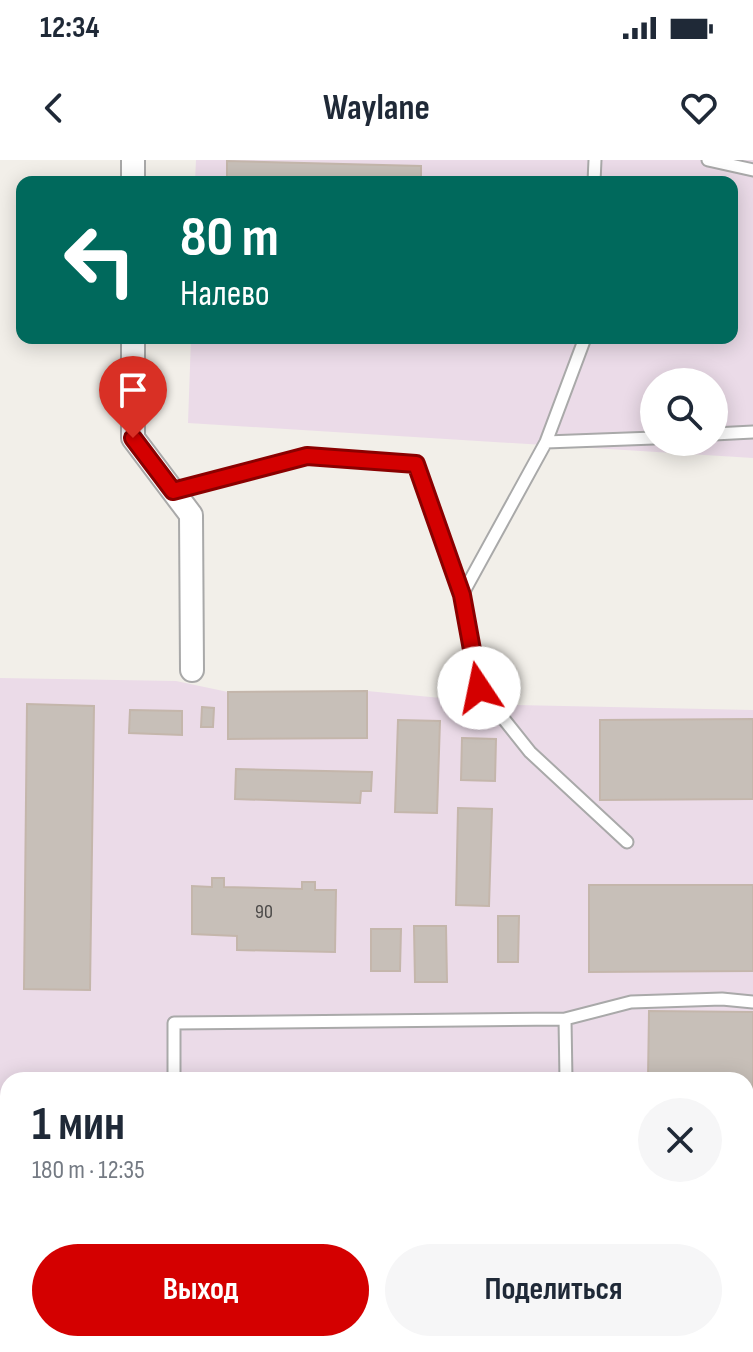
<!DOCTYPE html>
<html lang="ru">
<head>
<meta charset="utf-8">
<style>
	body { margin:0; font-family:"Sofia Sans Condensed",sans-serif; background:#f6f6f7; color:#1f2937; height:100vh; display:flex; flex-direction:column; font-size:30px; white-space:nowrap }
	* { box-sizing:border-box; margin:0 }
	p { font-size:26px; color:#747a83 }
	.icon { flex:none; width:44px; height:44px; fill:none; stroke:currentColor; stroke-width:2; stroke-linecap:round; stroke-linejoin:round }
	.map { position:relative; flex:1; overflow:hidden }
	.sheet { position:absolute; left:0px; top:912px; width:754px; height:280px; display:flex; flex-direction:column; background:#fff; border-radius:24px 24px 0 0; box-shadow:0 4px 20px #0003 }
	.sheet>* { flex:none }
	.guide { position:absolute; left:16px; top:16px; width:722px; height:168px; border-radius:16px; box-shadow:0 4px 20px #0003; background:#00695c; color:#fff; overflow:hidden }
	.tools { position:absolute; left:640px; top:208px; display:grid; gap:16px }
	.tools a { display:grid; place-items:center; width:88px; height:88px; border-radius:50%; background:#fff; box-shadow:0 4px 20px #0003; font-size:40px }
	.pin { position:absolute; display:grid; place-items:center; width:68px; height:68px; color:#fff; margin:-82px -34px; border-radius:50% 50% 50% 0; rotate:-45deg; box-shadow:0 0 8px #0007 }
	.pin .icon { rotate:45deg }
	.me { position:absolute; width:88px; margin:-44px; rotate:349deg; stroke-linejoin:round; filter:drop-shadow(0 0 6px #0008) }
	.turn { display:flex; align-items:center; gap:28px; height:168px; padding:0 32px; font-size:36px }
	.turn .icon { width:104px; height:104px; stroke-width:2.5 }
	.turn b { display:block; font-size:56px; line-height:68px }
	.round { display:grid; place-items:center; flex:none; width:84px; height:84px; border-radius:42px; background:#f6f6f7 }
	.head { display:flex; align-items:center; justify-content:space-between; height:136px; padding:0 32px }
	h1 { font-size:48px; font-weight:700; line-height:60px }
	.cta { display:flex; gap:16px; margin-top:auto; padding:16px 32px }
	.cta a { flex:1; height:92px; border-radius:48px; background:#d40000; color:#fff; font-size:32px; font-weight:700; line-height:92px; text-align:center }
	.cta a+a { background:#f6f6f7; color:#1f2937 }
	.status { display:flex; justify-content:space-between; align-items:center; height:56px; padding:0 40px; background:#fff; direction:ltr }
	.status svg { height:22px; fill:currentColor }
	header { display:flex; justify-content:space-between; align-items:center; height:104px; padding:0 32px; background:#fff; font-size:36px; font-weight:700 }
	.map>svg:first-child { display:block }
	.industrial { fill:#ebdbe8; fill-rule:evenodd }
	.building { fill:#c7bfb8; stroke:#c4b6ab; stroke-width:2 }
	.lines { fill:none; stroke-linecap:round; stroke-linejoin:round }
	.service-casing { stroke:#a9a9a9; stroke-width:15 }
	.minor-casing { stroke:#a9a9a9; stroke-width:26 }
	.service { stroke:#fff; stroke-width:11 }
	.minor { stroke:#fff; stroke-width:22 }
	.route-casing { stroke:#8a0000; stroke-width:20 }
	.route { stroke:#d40000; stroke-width:14 }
	.labels { text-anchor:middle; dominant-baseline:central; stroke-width:8; stroke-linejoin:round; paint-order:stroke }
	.number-label { font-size:20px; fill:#4b4948 }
</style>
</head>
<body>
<div class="status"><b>12:34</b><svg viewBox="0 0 49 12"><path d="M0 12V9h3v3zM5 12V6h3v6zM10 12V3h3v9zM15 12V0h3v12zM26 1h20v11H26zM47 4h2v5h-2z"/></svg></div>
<header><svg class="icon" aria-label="back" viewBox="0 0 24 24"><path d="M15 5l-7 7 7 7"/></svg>Waylane<svg class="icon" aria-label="heart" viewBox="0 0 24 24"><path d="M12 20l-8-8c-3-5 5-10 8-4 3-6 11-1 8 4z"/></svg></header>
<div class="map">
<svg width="753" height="1192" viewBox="0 0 753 1192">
	<rect width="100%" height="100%" fill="#f2efe9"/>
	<!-- industrial -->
	<path class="industrial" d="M196,0H753V298L188,263L191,178H732V22H195ZM654,222H714V282H654Z
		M0,518L176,521L228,532L367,531L516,545L753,550V1192H0ZM8,920H746V1184H8Z"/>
	<!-- building -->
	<path class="building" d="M227,1L421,6V22H227Z
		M367,531V578L228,579V532Z
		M27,544L94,546L90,830L24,829Z
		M202,547L214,548L213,567H201Z
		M130,550L182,551V575L129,573Z
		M753,559V639L600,640V560Z
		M398,560L440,561L437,653L395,652Z
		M462,578L496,579L495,621L461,620Z
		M236,609L372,612L371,631H361L360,643L235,639Z
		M458,648L492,649L489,746L456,745Z
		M212,718H224V727L302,729V722H315V730H336L335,792L237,790V776L192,774V726L212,727Z
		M589,725H753V811L589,812Z
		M498,756H519L518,802H498Z
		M414,766H446L447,822H415Z
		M371,769H401L400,811H371Z
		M649,851L753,852V1192L646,1191V1184H746V920H648Z
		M414,1184H507V1192H414Z"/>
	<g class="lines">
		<defs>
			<path id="service" d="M708,0L753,10
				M594,22L595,0
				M714,274L753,272
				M546,282L654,278
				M173,331L307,296L416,304L462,435L546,282L585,178
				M462,435L479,528L530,592L627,682
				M565,859L631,842L722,839L753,842
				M174,920V863L565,859L566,920
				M566,1184V1192"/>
			<path id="minor" d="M133,22V0
				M133,178V278L191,355L192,510"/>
		</defs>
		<!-- service casing -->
		<use href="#service" class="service-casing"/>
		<!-- minor casing -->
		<use href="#minor" class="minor-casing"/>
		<!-- service -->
		<use href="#service" class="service"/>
		<!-- minor -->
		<use href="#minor" class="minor"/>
	</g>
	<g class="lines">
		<defs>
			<path id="route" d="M133,278L173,331L307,296L416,304L462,435L479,528"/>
		</defs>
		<!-- route casing -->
		<use href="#route" class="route-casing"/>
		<!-- route -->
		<use href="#route" class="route"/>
	</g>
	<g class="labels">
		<!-- number labels -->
		<g class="number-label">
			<text x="264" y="752">90</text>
		</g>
	</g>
</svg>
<div class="tools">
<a><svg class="icon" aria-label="search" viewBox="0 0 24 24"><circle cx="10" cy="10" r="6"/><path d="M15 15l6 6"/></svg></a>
</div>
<div class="pin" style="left:133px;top:278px;background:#d93025"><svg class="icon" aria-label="arrive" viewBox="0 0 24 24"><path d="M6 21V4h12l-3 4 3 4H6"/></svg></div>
<svg class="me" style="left:479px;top:528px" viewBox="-20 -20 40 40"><circle r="19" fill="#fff"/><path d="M0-13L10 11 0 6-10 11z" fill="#d40000"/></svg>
<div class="guide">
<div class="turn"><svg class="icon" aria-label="left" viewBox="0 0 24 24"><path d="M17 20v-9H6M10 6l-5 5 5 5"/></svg><div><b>80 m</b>Налево</div></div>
</div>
<section class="sheet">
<div class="head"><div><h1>1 мин</h1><p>180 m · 12:35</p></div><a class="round"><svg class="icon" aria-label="close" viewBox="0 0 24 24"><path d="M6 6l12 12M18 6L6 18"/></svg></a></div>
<div class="cta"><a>Выход</a><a>Поделиться</a></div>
</section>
</div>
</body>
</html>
